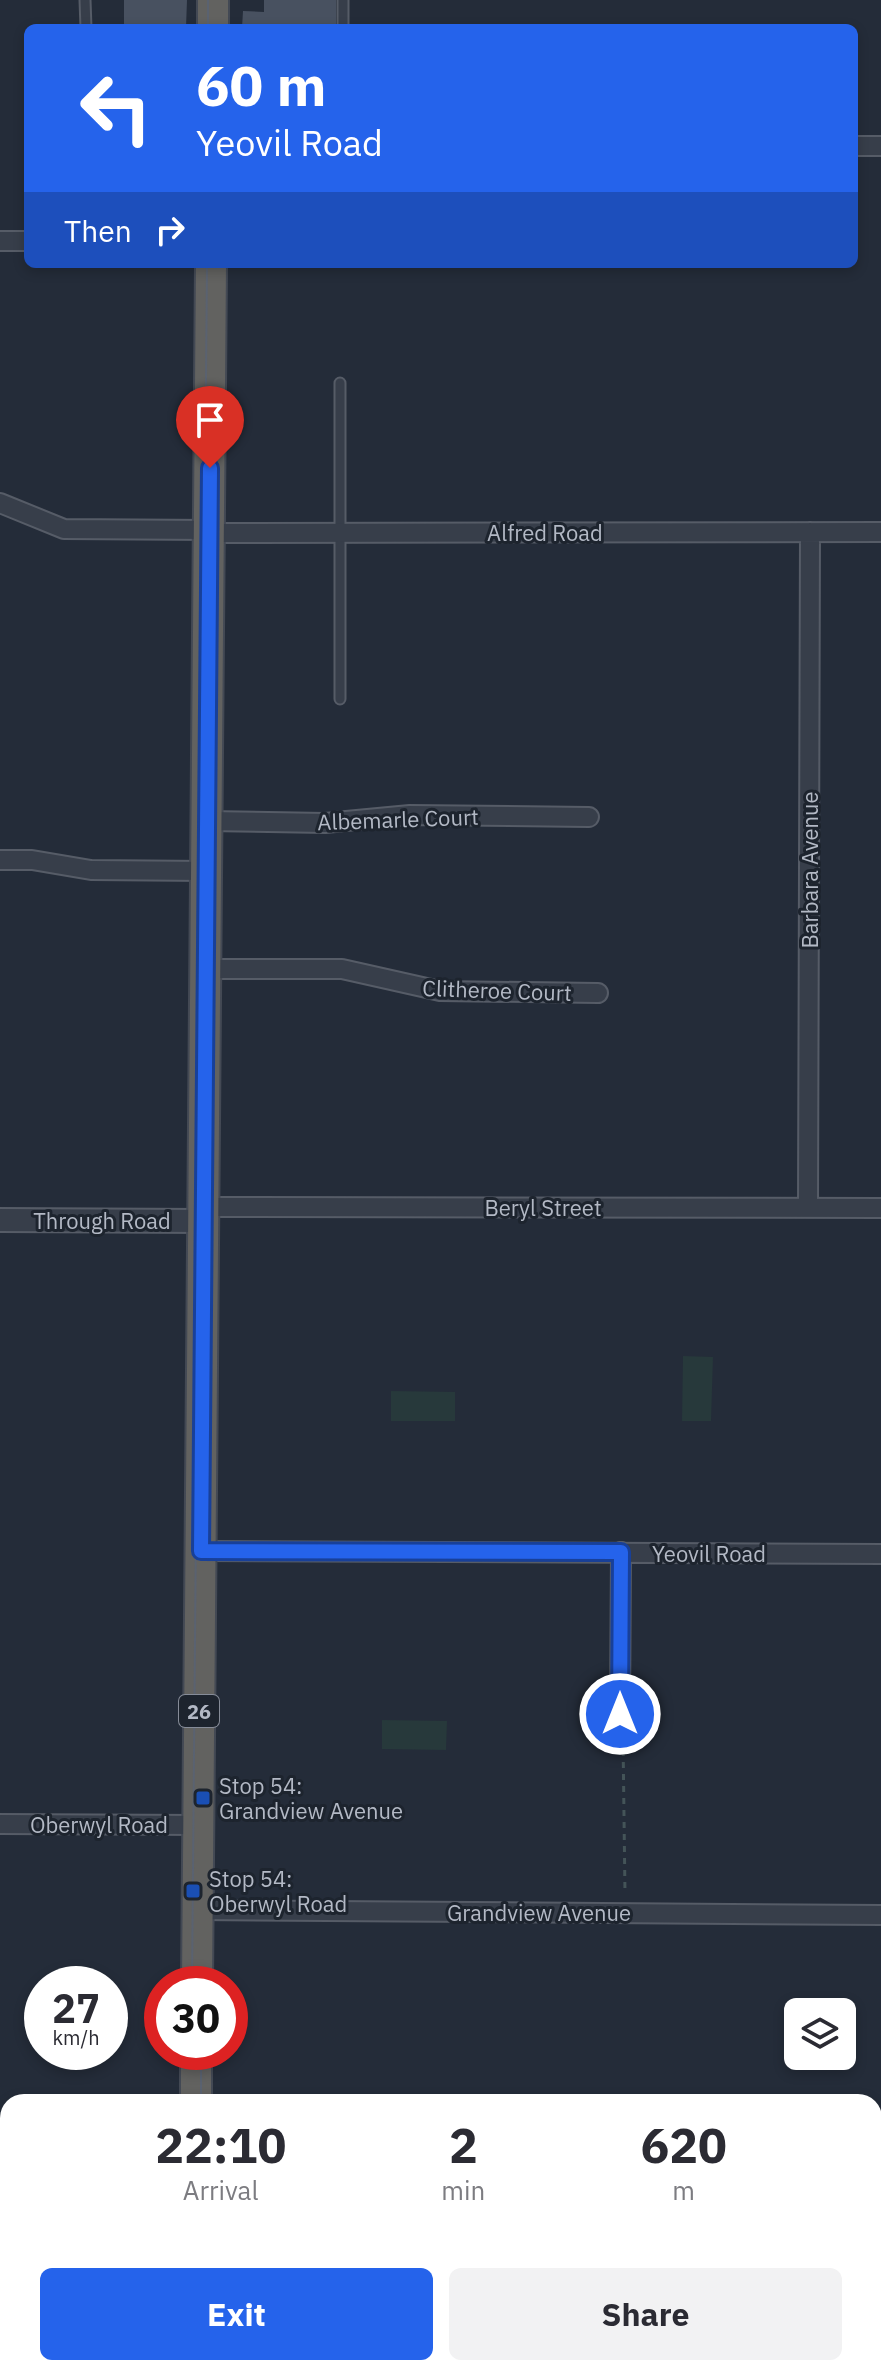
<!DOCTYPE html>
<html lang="en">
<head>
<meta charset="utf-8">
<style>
	body { margin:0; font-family:"IBM Plex Sans",sans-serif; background:#f2f2f3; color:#2b2b33; height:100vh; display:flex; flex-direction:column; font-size:30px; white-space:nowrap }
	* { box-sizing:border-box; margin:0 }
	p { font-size:26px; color:#7c7c81 }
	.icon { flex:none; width:44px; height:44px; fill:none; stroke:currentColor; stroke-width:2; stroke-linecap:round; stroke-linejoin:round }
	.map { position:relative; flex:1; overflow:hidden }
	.sheet { position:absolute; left:0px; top:2094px; width:882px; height:282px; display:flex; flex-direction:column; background:#fff; border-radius:24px 24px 0 0; box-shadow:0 4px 12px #0003 }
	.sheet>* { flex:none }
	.banner { position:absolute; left:24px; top:24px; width:834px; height:244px; border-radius:12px; box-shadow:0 4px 12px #0003; background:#2563eb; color:#fff; overflow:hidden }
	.controls { position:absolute; left:784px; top:1998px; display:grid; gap:16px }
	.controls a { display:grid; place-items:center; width:72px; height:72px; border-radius:12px; background:#fff; box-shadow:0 4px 12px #0003; font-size:40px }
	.speed { position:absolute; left:24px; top:1966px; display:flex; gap:16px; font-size:40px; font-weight:700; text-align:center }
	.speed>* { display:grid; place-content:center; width:104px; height:104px; border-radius:50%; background:#fff; box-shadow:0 4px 12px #0003; line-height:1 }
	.speed small { font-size:20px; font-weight:400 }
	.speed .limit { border:12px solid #d22; background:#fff; color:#111 }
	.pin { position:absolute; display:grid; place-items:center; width:68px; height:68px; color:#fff; margin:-82px -34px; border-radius:50% 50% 50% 0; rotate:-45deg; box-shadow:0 0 8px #0007 }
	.pin .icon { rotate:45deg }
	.me { position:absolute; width:88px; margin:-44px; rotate:0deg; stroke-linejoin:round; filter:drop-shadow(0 0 6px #0008) }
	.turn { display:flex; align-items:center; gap:28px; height:168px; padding:0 40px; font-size:36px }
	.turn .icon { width:104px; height:104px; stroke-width:2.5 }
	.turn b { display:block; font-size:56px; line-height:68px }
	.then { display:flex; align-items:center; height:76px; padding:0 40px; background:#0003; gap:16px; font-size:30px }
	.eta { display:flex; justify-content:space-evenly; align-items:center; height:136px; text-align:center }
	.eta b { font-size:48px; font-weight:700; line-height:56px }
	.cta { display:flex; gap:16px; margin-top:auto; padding:16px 40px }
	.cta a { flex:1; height:92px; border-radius:12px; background:#2563eb; color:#fff; font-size:32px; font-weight:700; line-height:92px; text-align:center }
	.cta a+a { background:#f2f2f3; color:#2b2b33 }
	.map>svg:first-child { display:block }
	.green { fill:#27393b }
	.building { fill:#485160 }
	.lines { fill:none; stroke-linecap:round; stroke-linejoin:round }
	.service-casing { stroke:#565c67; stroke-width:13 }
	.minor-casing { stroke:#565c67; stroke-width:22 }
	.tertiary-casing { stroke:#565c67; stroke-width:26 }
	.trunk-casing { stroke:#434954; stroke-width:34 }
	.path { stroke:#445458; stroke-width:3; stroke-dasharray:6 6; stroke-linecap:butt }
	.service { stroke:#373e4a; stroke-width:9 }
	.minor { stroke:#373e4a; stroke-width:18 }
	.tertiary { stroke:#373e4a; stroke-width:22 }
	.trunk { stroke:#626260; stroke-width:30 }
	.tram { stroke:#5a6270; stroke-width:2 }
	.route-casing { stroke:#184099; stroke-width:20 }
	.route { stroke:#2563eb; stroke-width:14 }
	.transit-dot { fill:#1a4fb4; stroke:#1d242e; stroke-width:3 }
	.labels { text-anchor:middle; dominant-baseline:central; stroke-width:6; stroke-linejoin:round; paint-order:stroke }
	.shield { fill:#1d242e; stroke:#868c98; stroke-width:2 }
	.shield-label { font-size:20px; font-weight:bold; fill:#b3b9c5 }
	.street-label { font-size:22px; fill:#b3b9c5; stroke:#1d242e }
	.poi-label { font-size:22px; fill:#b3b9c5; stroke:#1d242e; text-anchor:start }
</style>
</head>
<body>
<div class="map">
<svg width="881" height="2375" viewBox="0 0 881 2375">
	<rect width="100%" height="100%" fill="#242c39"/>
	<!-- green -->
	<path class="green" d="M683,1356L713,1357L711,1421H682Z
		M391,1391L455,1392V1421H391Z
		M382,1720L447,1721L446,1750L382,1749Z"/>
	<!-- building -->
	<path class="building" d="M124,0H187L186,28H124Z
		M264,0H336V28H242L243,11L264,12Z"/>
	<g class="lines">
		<defs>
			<path id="service" d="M85,0L86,28
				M343,0V28
				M340,699V383"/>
			<path id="minor" d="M854,146H881
				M0,241H28
				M0,503L64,529L210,530
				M210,533L881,532
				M207,821L325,823L410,815L589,817
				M0,860H32L91,870L207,871
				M207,969H342L440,991L598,993
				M204,1207L881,1208
				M808,1207L810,532
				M201,1551L881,1554
				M620,1714L621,1552
				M0,1824L198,1825
				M197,1910L881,1915
				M874,2169L881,2170"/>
			<path id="tertiary" d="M0,1220L204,1221"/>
			<path id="trunk" d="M213,28V0
				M197,1984L211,264
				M196,2102V2052
				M193,2375V2368"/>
		</defs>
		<!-- service casing -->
		<use href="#service" class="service-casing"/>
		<!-- minor casing -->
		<use href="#minor" class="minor-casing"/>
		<!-- tertiary casing -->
		<use href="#tertiary" class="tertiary-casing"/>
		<!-- trunk casing -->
		<use href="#trunk" class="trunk-casing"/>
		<!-- path -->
		<path class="path" d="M623,1738L625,1894"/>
		<!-- service -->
		<use href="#service" class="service"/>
		<!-- minor -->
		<use href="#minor" class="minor"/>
		<!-- tertiary -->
		<use href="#tertiary" class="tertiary"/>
		<!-- trunk -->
		<use href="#trunk" class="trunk"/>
		<!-- tram -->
		<path class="tram" d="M208,28V0
			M192,1984L207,264
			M201,2102V2052
			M189,2375V2368"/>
	</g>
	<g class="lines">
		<defs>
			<path id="route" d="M210,468L201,1551L621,1552L620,1714"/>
		</defs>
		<!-- route casing -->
		<use href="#route" class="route-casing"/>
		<!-- route -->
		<use href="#route" class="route"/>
	</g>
	<!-- markers -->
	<g class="transit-dot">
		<rect x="195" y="1790" width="16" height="16" rx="4"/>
		<rect x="185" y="1883" width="16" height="16" rx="4"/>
	</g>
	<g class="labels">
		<!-- shield labels -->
		<rect class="shield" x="179" y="1695" width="40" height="32" rx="6"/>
		<g class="shield-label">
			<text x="199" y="1711">26</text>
		</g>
		<!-- street labels -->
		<g class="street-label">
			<text x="545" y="532">Alfred Road</text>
			<text transform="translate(398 819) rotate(-2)">Albemarle Court</text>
			<text transform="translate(809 870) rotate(-90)">Barbara Avenue</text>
			<text transform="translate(497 990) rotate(2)">Clitheroe Court</text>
			<text x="543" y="1207">Beryl Street</text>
			<text x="102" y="1220">Through Road</text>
			<text x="709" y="1553">Yeovil Road</text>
			<text x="99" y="1824">Oberwyl Road</text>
			<text x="539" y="1912">Grandview Avenue</text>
		</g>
		<!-- poi labels -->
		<g class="poi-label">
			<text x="219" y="1785">Stop 54:<tspan x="219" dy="25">Grandview Avenue</tspan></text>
			<text x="209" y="1878">Stop 54:<tspan x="209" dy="25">Oberwyl Road</tspan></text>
		</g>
	</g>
</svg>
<div class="controls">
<a><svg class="icon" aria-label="layers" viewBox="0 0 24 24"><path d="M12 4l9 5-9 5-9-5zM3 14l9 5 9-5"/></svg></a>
</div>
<div class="speed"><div>27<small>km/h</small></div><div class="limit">30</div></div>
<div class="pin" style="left:210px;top:468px;background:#d93025"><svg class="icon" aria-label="arrive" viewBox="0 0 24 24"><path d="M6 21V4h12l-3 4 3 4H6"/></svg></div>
<svg class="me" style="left:620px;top:1714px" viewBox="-20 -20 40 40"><circle r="17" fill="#2563eb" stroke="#fff" stroke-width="3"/><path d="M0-11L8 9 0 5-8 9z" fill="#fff"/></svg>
<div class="banner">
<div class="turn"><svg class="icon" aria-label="left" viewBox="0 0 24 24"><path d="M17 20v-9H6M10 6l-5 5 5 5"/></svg><div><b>60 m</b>Yeovil Road</div></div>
<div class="then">Then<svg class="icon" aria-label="right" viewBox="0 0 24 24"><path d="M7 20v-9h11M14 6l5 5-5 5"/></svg></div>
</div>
<section class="sheet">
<div class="eta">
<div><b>22:10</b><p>Arrival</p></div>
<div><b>2</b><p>min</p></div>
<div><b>620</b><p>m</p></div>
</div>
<div class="cta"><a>Exit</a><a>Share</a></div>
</section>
</div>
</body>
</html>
